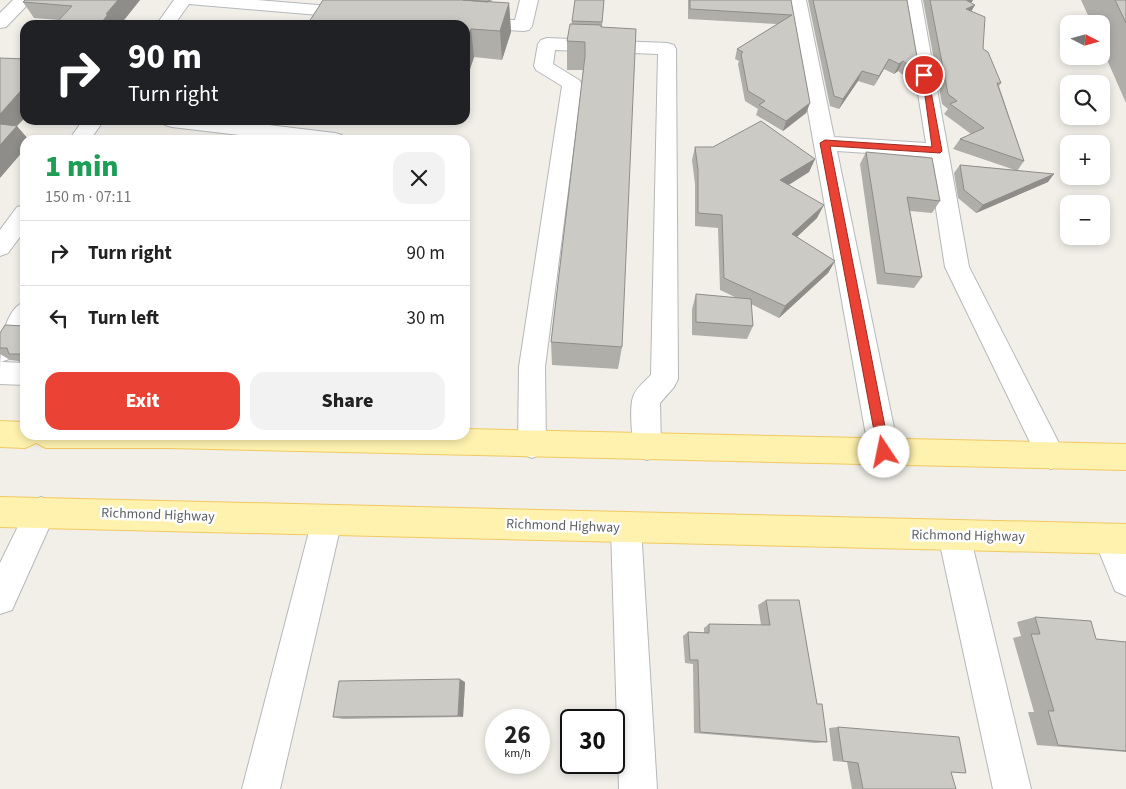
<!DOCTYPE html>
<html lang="en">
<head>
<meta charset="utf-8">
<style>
	body { margin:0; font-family:"Source Sans 3",sans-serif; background:#f2f2f2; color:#222; height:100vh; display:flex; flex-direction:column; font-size:19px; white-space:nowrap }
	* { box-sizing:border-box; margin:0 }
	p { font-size:16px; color:#767676 }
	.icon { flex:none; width:28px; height:28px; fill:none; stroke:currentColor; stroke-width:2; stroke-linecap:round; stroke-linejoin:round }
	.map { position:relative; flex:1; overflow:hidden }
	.panel { position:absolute; left:20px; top:135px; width:450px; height:305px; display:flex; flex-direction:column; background:#fff; border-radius:15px; box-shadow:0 2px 8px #0003 }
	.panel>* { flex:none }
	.guide { position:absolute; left:20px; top:20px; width:450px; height:105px; border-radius:15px; box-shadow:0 2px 8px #0003; background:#202124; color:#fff; overflow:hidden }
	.needle { width:32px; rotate:96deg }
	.tools { position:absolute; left:1060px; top:15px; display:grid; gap:10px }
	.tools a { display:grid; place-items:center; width:50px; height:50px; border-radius:10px; background:#fff; box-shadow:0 2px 8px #0003; font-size:25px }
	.speed { position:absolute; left:485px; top:709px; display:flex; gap:10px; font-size:25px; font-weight:700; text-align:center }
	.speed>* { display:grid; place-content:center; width:65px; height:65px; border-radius:50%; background:#fff; box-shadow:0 2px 8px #0003; line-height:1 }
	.speed small { font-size:12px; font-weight:400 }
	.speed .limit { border:2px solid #111; border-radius:8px; background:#fff; color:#111 }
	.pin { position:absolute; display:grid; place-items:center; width:42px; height:42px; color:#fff; margin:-21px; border:2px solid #fff; border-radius:50%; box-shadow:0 1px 5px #0007 }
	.me { position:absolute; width:55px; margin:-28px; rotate:349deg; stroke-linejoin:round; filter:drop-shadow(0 0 4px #0008) }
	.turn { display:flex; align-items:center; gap:18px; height:105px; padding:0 25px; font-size:22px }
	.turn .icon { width:65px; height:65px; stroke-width:2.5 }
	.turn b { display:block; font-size:35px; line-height:42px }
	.round { display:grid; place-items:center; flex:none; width:52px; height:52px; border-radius:15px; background:#f2f2f2 }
	.headline { display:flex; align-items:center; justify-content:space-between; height:85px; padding:0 25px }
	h1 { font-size:30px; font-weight:800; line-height:38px; color:#1e9e55 }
	.cta { display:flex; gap:10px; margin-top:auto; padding:10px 25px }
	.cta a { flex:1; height:58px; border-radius:15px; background:#ea4335; color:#fff; font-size:20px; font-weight:800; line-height:58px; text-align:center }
	.cta a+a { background:#f2f2f2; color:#222 }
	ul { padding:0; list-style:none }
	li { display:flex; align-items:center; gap:15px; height:65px; padding:0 25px; border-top:1px solid #e0e0e0 }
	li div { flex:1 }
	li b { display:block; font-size:19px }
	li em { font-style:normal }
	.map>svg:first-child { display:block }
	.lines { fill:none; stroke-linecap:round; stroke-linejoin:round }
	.minor-casing { stroke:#b5b8bc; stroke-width:2 }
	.major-casing { stroke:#f2c960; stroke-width:2 }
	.minor { fill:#fff; fill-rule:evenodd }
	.major { fill:#fff2af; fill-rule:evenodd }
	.wall { fill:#afaea9 }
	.shaded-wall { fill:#8f8d8a }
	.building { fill:#cccac5; stroke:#8f8d8a }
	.route { fill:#ea4335; stroke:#982c22 }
	.labels { text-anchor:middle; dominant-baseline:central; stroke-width:5; stroke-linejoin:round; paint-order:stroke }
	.street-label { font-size:14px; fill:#5f6368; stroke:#fff }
</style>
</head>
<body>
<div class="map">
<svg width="1126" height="789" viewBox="0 0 1126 789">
	<rect width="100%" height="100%" fill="#f1efe8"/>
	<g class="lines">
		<defs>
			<path id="minor" d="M13,0H32L6,27L0,28V13Z
				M174,0H257L354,8L360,9L363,13L360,17L354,18L189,4L174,25H156Z
				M520,0H538L532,26L529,30L523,31L474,28L468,27L465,23L468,19L474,18L515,20Z
				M788,0H806L834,137L926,143L903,0H921L969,267L1061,447L1066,456L1061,465L1051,469L1041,465L945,267L928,157L837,151L899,452L894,461L884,465L874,461L869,452Z
				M547,38L667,43L674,45L676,49L678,379L674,387L660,403L661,447L657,456L647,460L637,456C632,445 629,409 633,397C636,388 644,382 651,375L658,54L555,50L553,64L579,80L582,84L545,367L546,445L542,454L532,458L522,454L518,445L519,367L562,86L536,70L534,66L538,44L541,40Z
				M83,120H104L90,140H69Z
				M162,120H226L335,133L342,135L345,140H280L172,127L165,125Z
				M25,205V230L8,253L0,256V230L17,207Z
				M24,302L25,332L9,359L1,362L25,363V385L0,384C0,358 0,312 24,302Z
				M41,497L52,502L56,512L12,610L0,614V563L30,502Z
				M327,505L338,509L342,520L280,789H242L312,520L316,509Z
				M626,513L637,517L641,528L657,789H619L611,528L615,517Z
				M954,520L965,524L970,535L1031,789H993L938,535L943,524Z
				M1110,524L1121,528L1126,540V596L1115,591L1094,539L1099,528Z"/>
			<path id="major" d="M0,421L25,422V435H465V429L1126,444V470L169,448H46L36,443L25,448L0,447Z
				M0,497L1126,524V554L0,527Z"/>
		</defs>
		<!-- minor casing -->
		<use href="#minor" class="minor-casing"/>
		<!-- major casing -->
		<use href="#major" class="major-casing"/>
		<!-- minor -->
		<use href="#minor" class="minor"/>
		<!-- major -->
		<use href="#major" class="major"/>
	</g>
	<!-- wall -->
	<path class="wall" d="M140,0L120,25H54L59,20L34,18L23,2Z
		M323,0H492L491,2L509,3L511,32L502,60L474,57L465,84V25Z
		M604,0L602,27L622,347L618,369L552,365L551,342L583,70H567V41L572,21Z
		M688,0H791L810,103L806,113L783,131L756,115L758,109L745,101L738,64L739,61L735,59L737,49L777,24L688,19Z
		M808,0H907L920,74L915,84L898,71L894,74L884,69L874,86L858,81L839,109L830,106Z
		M923,0H973L970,3L975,5L971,11L983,49L1001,83L999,86L1024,161L1017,171L1048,182L976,213L958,198L954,173L960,165L1015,170L953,149L960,139L971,134L944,114L948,109L942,104Z
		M1081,0H1126V103L1101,46V24H1092Z
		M695,147L815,159L809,172L789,185L817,218L797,237L835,261L828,273L779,318L751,304L753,326L747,339L692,335V309L696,294L737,298L720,290L718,228L695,226V184L692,160Z
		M866,152L940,201L932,213L910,211L922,277L914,288L877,284L860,164Z
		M25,326V366L18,361L10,360L0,354V333Z
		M766,600L817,704L827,742L816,743L694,733L693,664L685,663L683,636L688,632L704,633V628L709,624L761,625L758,605Z
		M1035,617L1096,639L1126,642V752L1037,745L1028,712H1034L1013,638L1021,636L1017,622Z
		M465,682L463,717L343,719L333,717Z
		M838,727L966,773L951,772L956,789H852L847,762L833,761L829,728Z"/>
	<!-- shaded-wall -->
	<path class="shaded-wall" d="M118,0H140L120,25H100L106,14Z
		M961,0H973L972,2L957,8Z
		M509,3L511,32L502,60L500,31Z
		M975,5L969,15L966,9Z
		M471,29L474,57L465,84V44Z
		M889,59L884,69L874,86L879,76Z
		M903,61L898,71L894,74L899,64Z
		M862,71L858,81L839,109L843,99Z
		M25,86V118L17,126L29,140H25V149L0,178V114Z
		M810,103L806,113L783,131L786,121Z
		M815,159L809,172L775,193L780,180Z
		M1054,174L1048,182L976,213L983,205Z
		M824,205L817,218L787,246L792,234Z
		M835,261L828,273L779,318L785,306Z
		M460,679L465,682L463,717L458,716Z"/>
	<!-- building -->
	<path class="building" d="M25,0H118L106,14H108L100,25H54L72,6L23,2Z
		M323,0H463L509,3L500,31L471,29L465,44V25H307Z
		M463,0H489L488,2Z
		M575,0H604L602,22L572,21Z
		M690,0H791L810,103L786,121L759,105L765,101L748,91L741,54L743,52L737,49L792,15L690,9Z
		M813,0H907L920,74L903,61L899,64L889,59L879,76L862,71L843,99L834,96Z
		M930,0H966L975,5L966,9L985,17L983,49L988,52L1001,83H997L1024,161L960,139L984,128L950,104L957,101L948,94Z
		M1115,0H1126V23Z
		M570,24L601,25V27L636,29L622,347L551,342L585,56V42L567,41Z
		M0,58L25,59V86L0,114Z
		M761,121L815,159L780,180L824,205L792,234L835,261L785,306L724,278L722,215L698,213V170L695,147H713Z
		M0,124L17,126L0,145Z
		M866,152L932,158L940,201L907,197L922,277L885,273Z
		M960,165L1054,174L983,205L964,190Z
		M696,294L751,299L753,326L696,322Z
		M5,325L25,326V354H9L7,348H0V333Z
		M766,600H799L817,704H822L827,742L700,732L698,660H690L688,632L709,633V624L770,625Z
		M1035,617L1091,621L1096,639L1126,642V751L1058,745L1048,711H1054L1031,634H1040Z
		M460,679L458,716L333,717L339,681Z
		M838,727L959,737L966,773L951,772L956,789H863L858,763L843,761Z"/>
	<!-- route -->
	<path class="route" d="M922,74L928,75L942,151L940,153L830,146L890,452L888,455L884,457L880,455L878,452L820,143L825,140L932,147Z"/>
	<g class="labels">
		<!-- street labels -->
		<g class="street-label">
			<text transform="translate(158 515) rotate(2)">Richmond Highway</text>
			<text transform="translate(563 526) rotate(2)">Richmond Highway</text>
			<text transform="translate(968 536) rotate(1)">Richmond Highway</text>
		</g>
	</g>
</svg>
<div class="tools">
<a><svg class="needle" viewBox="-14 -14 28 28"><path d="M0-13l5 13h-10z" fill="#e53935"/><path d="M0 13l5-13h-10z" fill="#767676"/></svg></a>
<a><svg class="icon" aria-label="search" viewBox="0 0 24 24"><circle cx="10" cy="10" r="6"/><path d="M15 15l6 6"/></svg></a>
<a>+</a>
<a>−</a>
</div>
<div class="speed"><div>26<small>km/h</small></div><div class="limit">30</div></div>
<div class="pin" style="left:924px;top:75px;background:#d93025"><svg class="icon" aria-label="arrive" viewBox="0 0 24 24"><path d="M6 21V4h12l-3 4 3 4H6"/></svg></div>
<svg class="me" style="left:884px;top:452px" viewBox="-20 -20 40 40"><circle r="19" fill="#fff"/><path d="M0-13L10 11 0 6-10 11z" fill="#ea4335"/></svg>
<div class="guide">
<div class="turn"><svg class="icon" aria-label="right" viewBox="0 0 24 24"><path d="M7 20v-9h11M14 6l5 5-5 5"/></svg><div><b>90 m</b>Turn right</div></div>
</div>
<section class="panel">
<div class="headline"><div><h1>1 min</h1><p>150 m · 07:11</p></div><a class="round"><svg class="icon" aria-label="close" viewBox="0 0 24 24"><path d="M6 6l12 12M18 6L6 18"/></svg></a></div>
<ul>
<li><svg class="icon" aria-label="right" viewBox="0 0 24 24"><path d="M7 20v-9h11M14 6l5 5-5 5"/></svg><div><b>Turn right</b></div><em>90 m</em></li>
<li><svg class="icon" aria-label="left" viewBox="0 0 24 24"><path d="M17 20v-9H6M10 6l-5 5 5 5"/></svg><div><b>Turn left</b></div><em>30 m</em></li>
</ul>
<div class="cta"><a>Exit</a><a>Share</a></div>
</section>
</div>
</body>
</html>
